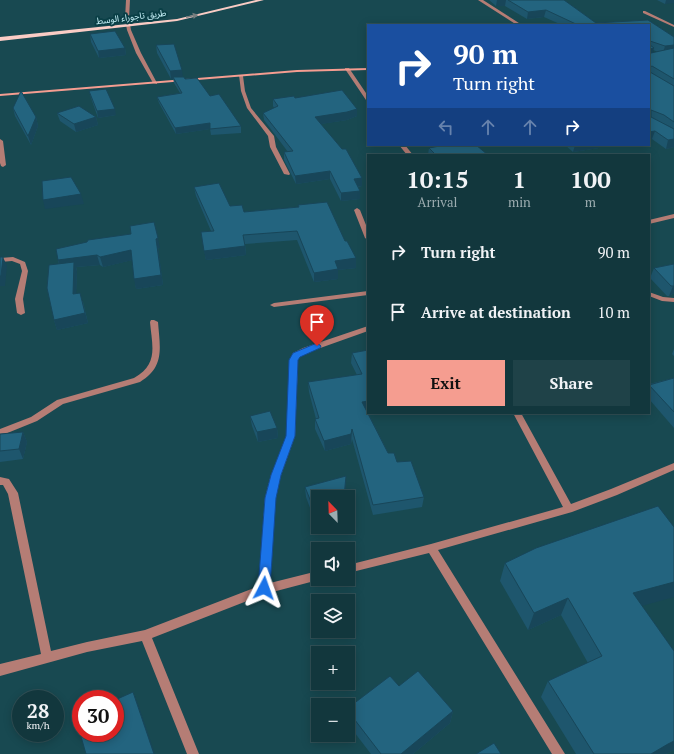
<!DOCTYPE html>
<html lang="en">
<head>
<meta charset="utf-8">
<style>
	body { margin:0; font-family:"PT Serif","Noto Sans Arabic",serif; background:#1f4248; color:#f1f3f6; height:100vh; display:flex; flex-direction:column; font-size:15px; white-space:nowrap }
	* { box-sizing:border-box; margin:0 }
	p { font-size:13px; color:#9cacb0 }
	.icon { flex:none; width:22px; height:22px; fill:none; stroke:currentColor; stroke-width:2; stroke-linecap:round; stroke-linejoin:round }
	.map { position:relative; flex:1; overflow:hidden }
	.sheet { position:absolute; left:367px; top:154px; width:283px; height:260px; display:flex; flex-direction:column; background:#12373d; border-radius:0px; box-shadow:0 2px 10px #0003,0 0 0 1px #315157 }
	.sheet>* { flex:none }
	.banner { position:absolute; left:367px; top:24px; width:283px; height:122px; border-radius:0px; box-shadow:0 2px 10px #0003,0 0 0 1px #315157; background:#1a4fa0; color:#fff; overflow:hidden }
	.needle { width:26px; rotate:337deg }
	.buttons { position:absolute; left:311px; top:490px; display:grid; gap:8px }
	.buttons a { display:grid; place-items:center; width:44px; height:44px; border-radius:0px; background:#12373d; box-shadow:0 2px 10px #0003,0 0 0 1px #315157; font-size:20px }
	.speed { position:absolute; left:12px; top:690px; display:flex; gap:8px; font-size:20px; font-weight:700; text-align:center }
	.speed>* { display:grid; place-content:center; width:52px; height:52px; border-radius:50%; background:#12373d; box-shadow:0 2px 10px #0003,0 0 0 1px #315157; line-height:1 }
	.speed small { font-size:10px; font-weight:400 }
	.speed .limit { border:6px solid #d22; background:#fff; color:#111 }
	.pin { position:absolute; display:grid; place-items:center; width:34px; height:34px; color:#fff; margin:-41px -17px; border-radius:50% 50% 50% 0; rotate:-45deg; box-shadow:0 0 4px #0007 }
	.pin .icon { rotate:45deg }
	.me { position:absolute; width:44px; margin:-22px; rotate:4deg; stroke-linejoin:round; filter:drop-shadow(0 0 3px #0008) }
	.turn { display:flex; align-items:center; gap:14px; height:84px; padding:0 20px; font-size:18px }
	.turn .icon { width:52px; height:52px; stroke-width:2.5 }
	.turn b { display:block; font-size:28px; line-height:34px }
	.lanes { display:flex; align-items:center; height:38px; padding:0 20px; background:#0003; justify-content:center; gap:20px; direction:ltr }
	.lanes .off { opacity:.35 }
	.eta { display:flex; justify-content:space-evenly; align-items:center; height:68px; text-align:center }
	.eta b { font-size:24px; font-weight:800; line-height:28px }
	.cta { display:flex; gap:8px; margin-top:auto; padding:8px 20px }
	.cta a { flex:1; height:46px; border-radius:0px; background:#f59d90; color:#111; font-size:16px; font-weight:800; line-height:46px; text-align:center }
	.cta a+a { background:#1f4248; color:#f1f3f6 }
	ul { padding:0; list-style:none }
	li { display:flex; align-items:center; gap:12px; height:60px; padding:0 20px }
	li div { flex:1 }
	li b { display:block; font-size:15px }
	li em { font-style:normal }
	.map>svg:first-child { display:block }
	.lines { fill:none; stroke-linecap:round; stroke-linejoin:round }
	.street { fill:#b57d75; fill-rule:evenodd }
	.secondary { fill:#f59d91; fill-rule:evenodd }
	.primary { fill:#faccc5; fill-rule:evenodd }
	.wall { fill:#1e566d; fill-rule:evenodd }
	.shaded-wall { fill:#184659 }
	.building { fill:#23647f; stroke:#184659 }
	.oneway { fill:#767e7f }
	.route { fill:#1a73e8; stroke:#114b97 }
	.labels { text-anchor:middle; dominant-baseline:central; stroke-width:4; stroke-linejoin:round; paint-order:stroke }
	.far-street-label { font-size:9px; fill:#c8f2f9; stroke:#0a3f46 }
</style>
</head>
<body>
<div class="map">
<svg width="674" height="754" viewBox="0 0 674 754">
	<rect width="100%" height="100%" fill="#184951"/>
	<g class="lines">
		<!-- street -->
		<path class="street" d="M126,0H130L129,19L131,30L141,53L157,83V84L153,83L136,53L127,30L125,19Z
			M478,0H483L522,25H517Z
			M643,11H645L674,25V27L643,13Z
			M345,68H349L368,96V100H366L345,69Z
			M239,75L243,76L245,91L251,108L274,136L276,147L290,174L289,175L284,174L270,147L268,136L247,108L241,91Z
			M0,139L3,141L6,165L3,167L1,166L0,163Z
			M399,145H405L413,155H407Z
			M357,208L360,210L368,230V240L365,238L354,210Z
			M674,214V218L649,224V220Z
			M13,257L25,262L28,271L23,299L25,313L21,315L17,313L15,299L22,271L20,264L12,261L0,262V258Z
			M368,291V295L274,307L270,305L274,303Z
			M649,292L663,297L674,298V302L662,301L649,296Z
			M151,320H154L158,322C160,348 165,367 140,382L63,404L37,421L0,436V429L31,417L57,400L134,378C159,364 152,346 150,322Z
			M368,326V331L309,352L299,357L298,360L295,436L281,475L275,498L270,583L318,571V579H322L265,594L152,638L199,754H187L142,641L87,652L0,676V664L41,654L8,494L3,485H0V477L9,479L18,493L51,651L87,642L145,630L259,586L265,498L271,475L287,436L290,360L293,353L303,348Z
			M513,413H521L571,504L611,489L674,463V470L617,495L572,512L438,550L565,754H552L429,553L348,573V565L431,544L563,507Z"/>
		<!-- secondary -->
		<path class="secondary" d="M368,68V70L297,72L0,96V94L297,70Z"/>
		<!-- primary -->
		<path class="primary" d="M256,0H264L177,21L0,41V37L177,19Z"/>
	</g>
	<!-- wall -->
	<path class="wall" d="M489,0H564L596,23L648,20L674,37V147L666,149L652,139L649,140V25H562L544,17L527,19L505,6H496ZM653,50L658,52L652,53Z
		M657,0H674L665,4Z
		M90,34L125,48L126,55L99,58L91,42Z
		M156,45L183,77L185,79L210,96L241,126V133L211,135L210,129L176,134L159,103L157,97L180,93L174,83L173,78L171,79L157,53Z
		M89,91L116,115L98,118L91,98Z
		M295,98L357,109V116L347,120L320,124L362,178V186L358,187L360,191V199L341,201L330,179L296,184L284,160V152H288L264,120L263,113L274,108L273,106V99Z
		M13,108L36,117L38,126L31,145L15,116Z
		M57,113L96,117L98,125L76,132L60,121Z
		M565,145H605L599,146V148L573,152Z
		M429,148L488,155H428Z
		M194,187L230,206L244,212L298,207V205L356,268L338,270V279L314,282L297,240L245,244L246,255L206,260L201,232L211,231L196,196Z
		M158,248L163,285L136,289L132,260L103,267L100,265L76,267L77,271L76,293L83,302L88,323L57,330L54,320L59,264L58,260L160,248Z
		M674,264V293L669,296H667L650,278L654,268Z
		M674,349V356L672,354Z
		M368,350L367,411L388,453L397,462L424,497L422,507L373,515L352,439L351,444L325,451L315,429V419H316L309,392L308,382L357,375L351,363L352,353Z
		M674,378V428L649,399V384Z
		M250,416L277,428L278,438L258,442L252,426Z
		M23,432L27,442L23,459L0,462V434Z
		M346,476L345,497H318L317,527L306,497L305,487Z
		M505,563L642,606L674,651V750L666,754H576L541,697L548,681L588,663L561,615L528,630L500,581Z
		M399,686L453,711L450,723L413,754H371L348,724V708Z"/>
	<!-- shaded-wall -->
	<path class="shaded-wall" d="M497,0H506L505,6H496Z
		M666,0H674V3L665,4Z
		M546,10L544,17L527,19L528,12Z
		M674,45V51L663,53L665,46Z
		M125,48L126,55L99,58L98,51Z
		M654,48L652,55L649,56L650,49Z
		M182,70L183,78L171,79L170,71Z
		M115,109L116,115L98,118L97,111Z
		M357,109V116L347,120L315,125V117Z
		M36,117L38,126L31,145L28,136Z
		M96,117L98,125L76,132L74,124Z
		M210,123L211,129L176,134L175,128Z
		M655,131L652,139L649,140V132Z
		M674,139V147L666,149L668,140Z
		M575,145H605L599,146V148L573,152Z
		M330,171V179L296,184L295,176Z
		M362,178V186L353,187L354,179Z
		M360,191V199L341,201V193Z
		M81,194L84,204L45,209L43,200Z
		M158,238L160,248H158L163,285L136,289L134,279L156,239Z
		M245,246L246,255L206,260L204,251Z
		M131,250L133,260L103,267L100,257Z
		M97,255L100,265L76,267L77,271L76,304L73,294L61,269L58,260Z
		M3,257L7,266L5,286H0V276Z
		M356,258V268L338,270V279L314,282V273L335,261Z
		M673,286H674V293L669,296Z
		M80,293L88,323L57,330L54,320Z
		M368,401V411L362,412V402Z
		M277,428L278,438L258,442L257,432Z
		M352,429L351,444L325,451L324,441Z
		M23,432L27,442L23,459L19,449Z
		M346,476L345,497H344Z
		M317,517H318V527H319H317Z
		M674,582V597L624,611L633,593Z
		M568,598L561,615L528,630L534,613Z
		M133,692L138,704L155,754H154Z
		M453,711L450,723L413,754H401Z
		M674,741V750L666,754H651L668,744Z"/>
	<!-- building -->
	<path class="building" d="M508,0H564L596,23L648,20L674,37V45L665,46L650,41V45L654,48L650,49V52L651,53L674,48V79L652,66L650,67V72L674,86V122L664,115L651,110V117L674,129V139L668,140L655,131L649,132V25H578L546,10L528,12Z
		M115,31L125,48L98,51L90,34Z
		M174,44L182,70L170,71L156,45Z
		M173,77H184L185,79L197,78L210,96L219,94L241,126L210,129V123L175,128L157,97L182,93Z
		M106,89L115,109L97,111L89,91Z
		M342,90L357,109L347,112L315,117L342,149H346L362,178L354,179L360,191L341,193L330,171L295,176L284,152L293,151L263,113L278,106L273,99L294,96L295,98Z
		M21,91L36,117L28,136L13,108Z
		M79,106L96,117L74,124L57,113Z
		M445,145H476L488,155H436L429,148Z
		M71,177L81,194L43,200L42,181Z
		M219,183L230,206L242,205L244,212L299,207L298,205L327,202L345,241H347L356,258L335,261L338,269L314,273L297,231L243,235L245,246L204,251L201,232L214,231L194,187Z
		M154,222L158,238L156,239L161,275L134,279L131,250L100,257L97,255L58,260L56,249L87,242L88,240L131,234L130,226Z
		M0,257H3L1,276H0Z
		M74,262L73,294L80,293L85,313L54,320L47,288L49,265Z
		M674,264V286H671L654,268Z
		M368,350V401L362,402L388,453H394L397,462L411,461L424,497L373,505L352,429L351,434L324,441L315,419L319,418L308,382L362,374L352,353Z
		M674,378V412L649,385Z
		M270,411L277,428L257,432L250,416Z
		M23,432L19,449L0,451V434Z
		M346,476L344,497H318V517H317L305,487Z
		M658,506L674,527V582L633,593L674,651V741L668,744L651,754H594L548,681L602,656L568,598L534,613L505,563L536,548Z
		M418,671L453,711L401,754H381L348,711V708L390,676L399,686Z
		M133,692L154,754H86L76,719L81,716V733H115V700Z
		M494,743L501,754H476Z"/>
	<!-- one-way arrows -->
	<defs><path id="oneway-solid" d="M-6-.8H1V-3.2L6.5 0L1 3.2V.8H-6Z"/></defs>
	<use class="oneway" href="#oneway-solid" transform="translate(192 16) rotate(-12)"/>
	<!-- route -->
	<path class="route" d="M317,343L321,346L320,348L300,357L298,360L295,436L281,475L276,498L270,588L268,592L264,594L260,592L258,588L265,498L271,475L286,436L289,360L293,353Z"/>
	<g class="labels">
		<!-- far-street labels -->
		<g class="far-street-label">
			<text transform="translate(131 17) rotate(-7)">طريق تاجوراء الوسط</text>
		</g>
	</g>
</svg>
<div class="buttons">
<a><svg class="needle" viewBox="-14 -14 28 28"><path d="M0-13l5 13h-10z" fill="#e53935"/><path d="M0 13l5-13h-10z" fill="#9cacb0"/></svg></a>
<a><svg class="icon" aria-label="sound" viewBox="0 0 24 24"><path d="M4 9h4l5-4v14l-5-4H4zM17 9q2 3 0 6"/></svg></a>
<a><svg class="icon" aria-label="layers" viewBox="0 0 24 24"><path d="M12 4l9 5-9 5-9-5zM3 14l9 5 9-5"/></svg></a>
<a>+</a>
<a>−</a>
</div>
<div class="speed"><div>28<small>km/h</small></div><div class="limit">30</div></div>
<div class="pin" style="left:317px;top:346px;background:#d93025"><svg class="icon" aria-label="arrive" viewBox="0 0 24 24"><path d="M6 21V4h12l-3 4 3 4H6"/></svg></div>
<svg class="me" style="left:264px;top:588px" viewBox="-20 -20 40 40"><path d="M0-17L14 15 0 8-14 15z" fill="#1a73e8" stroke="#fff" stroke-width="4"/></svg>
<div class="banner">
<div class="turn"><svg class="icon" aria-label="right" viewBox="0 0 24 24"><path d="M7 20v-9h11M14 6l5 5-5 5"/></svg><div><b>90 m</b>Turn right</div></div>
<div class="lanes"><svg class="icon off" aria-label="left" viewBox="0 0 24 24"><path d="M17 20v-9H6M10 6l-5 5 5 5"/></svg><svg class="icon off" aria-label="ahead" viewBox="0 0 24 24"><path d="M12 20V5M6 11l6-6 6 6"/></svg><svg class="icon off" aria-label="ahead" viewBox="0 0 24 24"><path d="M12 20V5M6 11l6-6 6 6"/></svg><svg class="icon" aria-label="right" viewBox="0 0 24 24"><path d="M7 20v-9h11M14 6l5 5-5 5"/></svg></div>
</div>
<section class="sheet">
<div class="eta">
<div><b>10:15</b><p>Arrival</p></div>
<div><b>1</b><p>min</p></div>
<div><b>100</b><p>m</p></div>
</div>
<ul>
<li><svg class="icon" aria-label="right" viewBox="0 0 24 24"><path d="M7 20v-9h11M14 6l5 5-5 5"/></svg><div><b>Turn right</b></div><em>90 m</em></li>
<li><svg class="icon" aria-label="arrive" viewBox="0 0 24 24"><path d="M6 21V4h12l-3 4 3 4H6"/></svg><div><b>Arrive at destination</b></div><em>10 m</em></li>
</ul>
<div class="cta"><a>Exit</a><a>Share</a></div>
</section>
</div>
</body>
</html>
